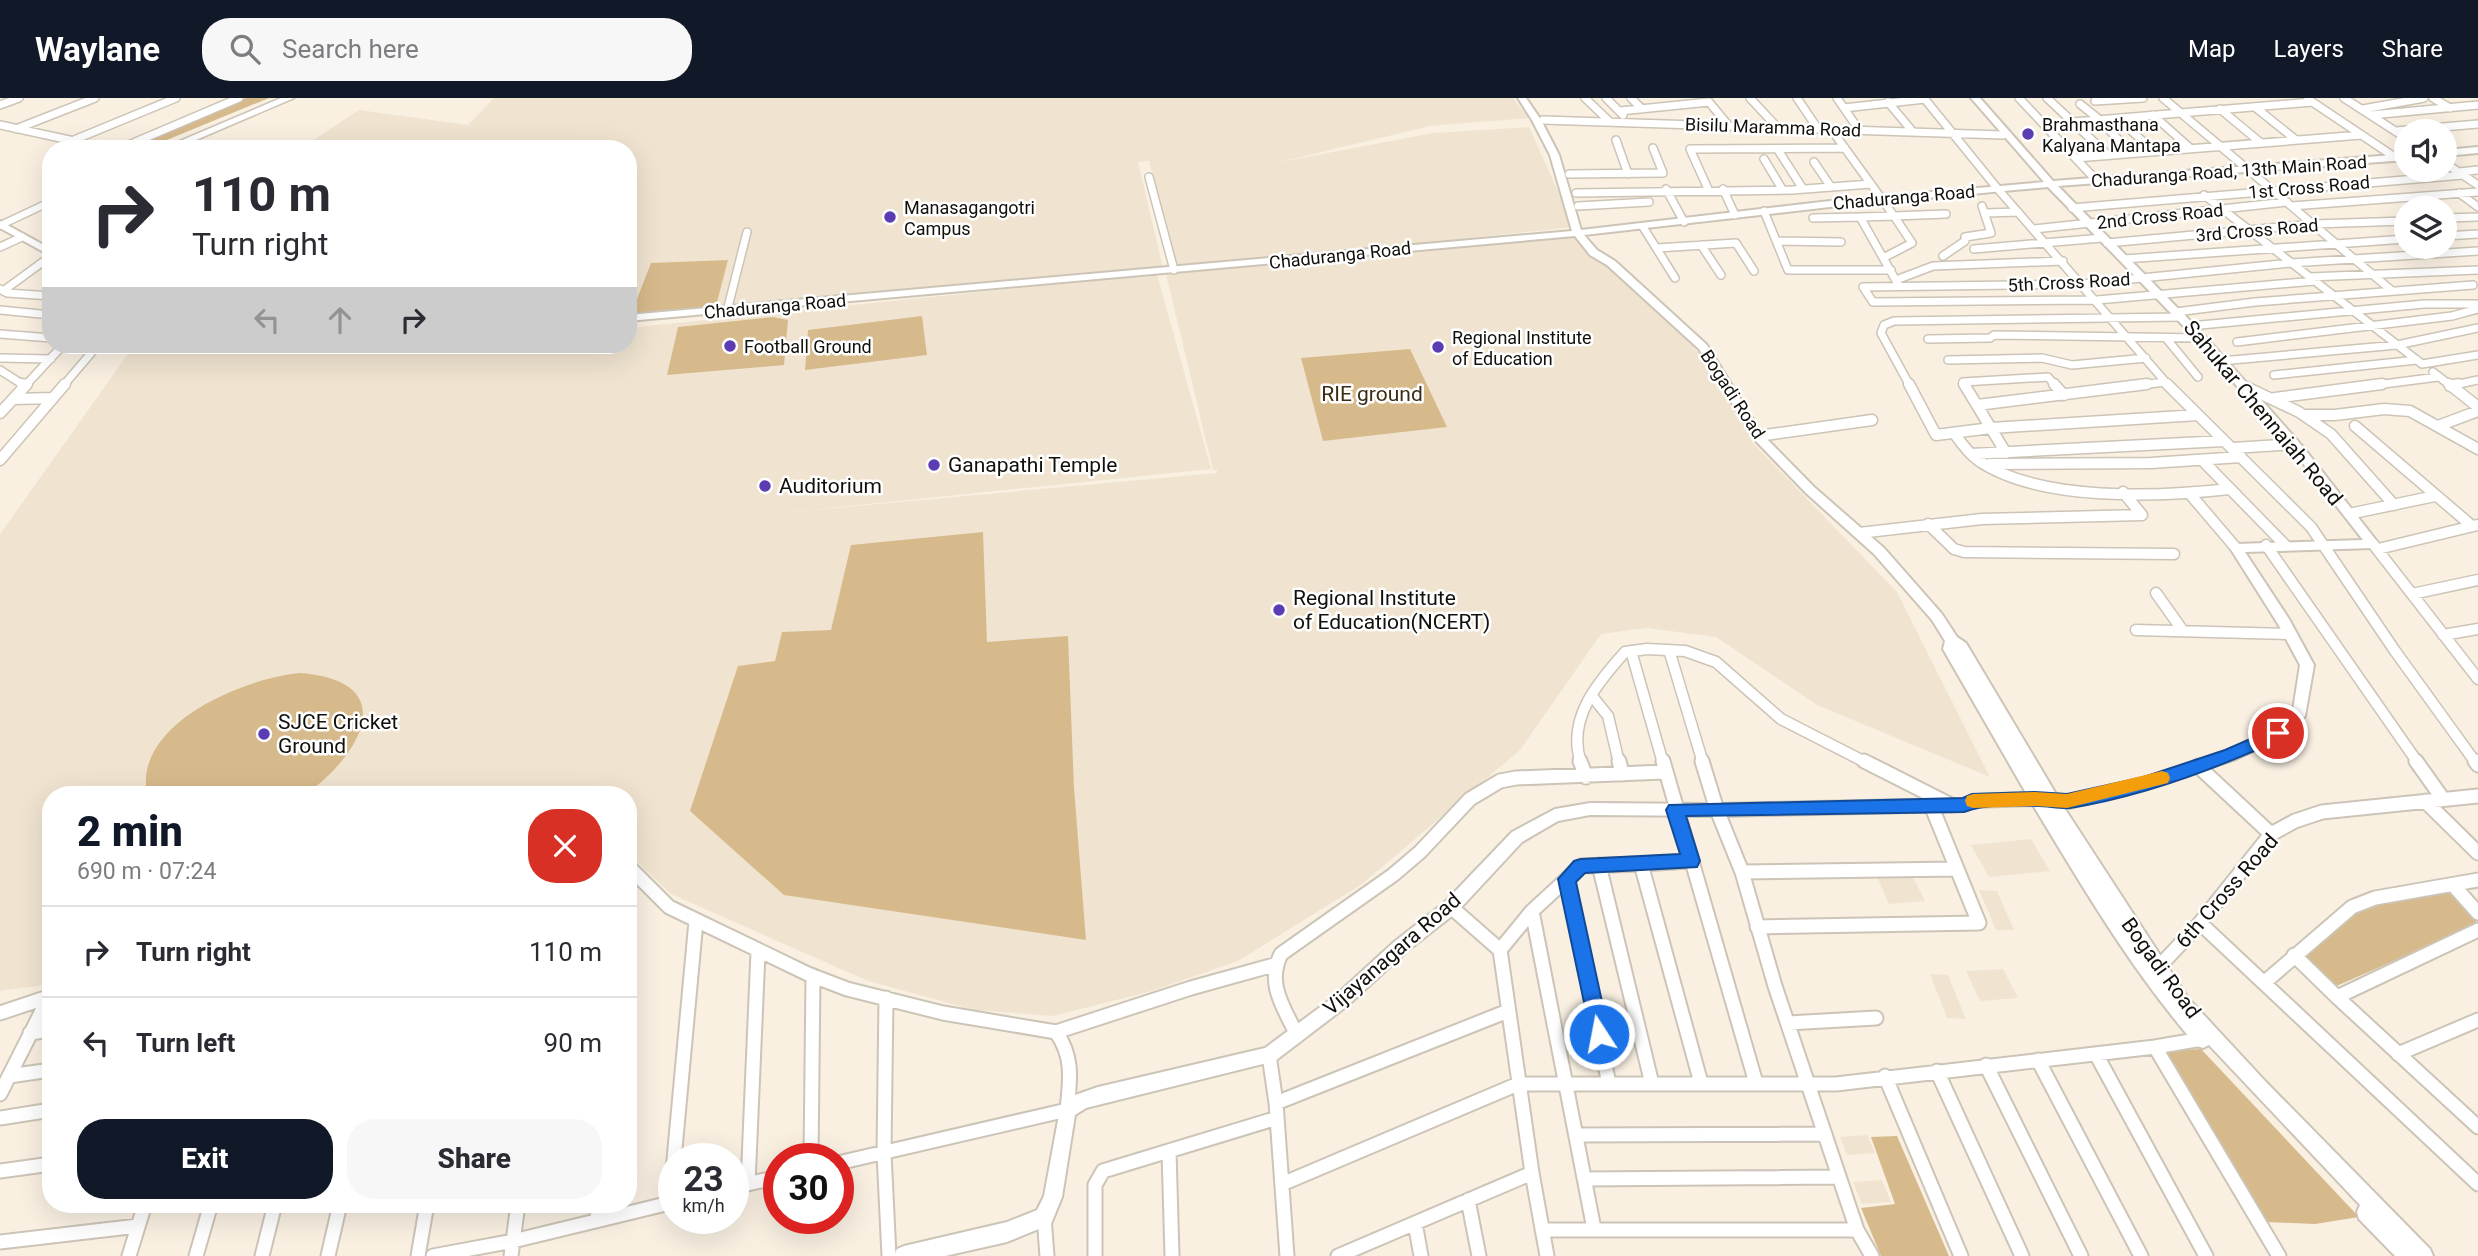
<!DOCTYPE html>
<html lang="en">
<head>
<meta charset="utf-8">
<style>
	body { margin:0; font-family:Roboto,sans-serif; background:#f7f7f7; color:#2b2b33; height:100vh; display:flex; flex-direction:column; font-size:26px; white-space:nowrap }
	* { box-sizing:border-box; margin:0 }
	p { font-size:23px; color:#7c7c81 }
	.icon { flex:none; width:38px; height:38px; fill:none; stroke:currentColor; stroke-width:2; stroke-linecap:round; stroke-linejoin:round }
	.map { position:relative; flex:1; overflow:hidden }
	.details { position:absolute; left:42px; top:688px; width:595px; height:427px; display:flex; flex-direction:column; background:#fff; border-radius:28px; box-shadow:0 7px 28px #0002 }
	.details>* { flex:none }
	.hud { position:absolute; left:42px; top:42px; width:595px; height:214px; border-radius:28px; box-shadow:0 7px 28px #0002; background:#fff; color:#2b2b33; overflow:hidden }
	.controls { position:absolute; left:2394px; top:21px; display:grid; gap:14px }
	.controls a { display:grid; place-items:center; width:63px; height:63px; border-radius:50%; background:#fff; box-shadow:0 7px 28px #0002; font-size:35px }
	.speed { position:absolute; left:658px; top:1045px; display:flex; gap:14px; font-size:35px; font-weight:700; text-align:center }
	.speed>* { display:grid; place-content:center; width:91px; height:91px; border-radius:50%; background:#fff; box-shadow:0 7px 28px #0002; line-height:1 }
	.speed small { font-size:18px; font-weight:400 }
	.speed .limit { border:10px solid #d22; background:#fff; color:#111 }
	.pin { position:absolute; display:grid; place-items:center; width:60px; height:60px; color:#fff; margin:-30px; border:4px solid #fff; border-radius:50%; box-shadow:0 2px 7px #0007 }
	.me { position:absolute; width:77px; margin:-38px; rotate:349deg; stroke-linejoin:round; filter:drop-shadow(0 0 5px #0008) }
	.turn { display:flex; align-items:center; gap:24px; height:147px; padding:0 35px; font-size:32px }
	.turn .icon { width:91px; height:91px; stroke-width:2.5 }
	.turn b { display:block; font-size:49px; line-height:60px }
	.lanes { display:flex; align-items:center; height:66px; padding:0 35px; background:#0003; justify-content:center; gap:35px; direction:ltr }
	.lanes .off { opacity:.35 }
	.round { display:grid; place-items:center; flex:none; width:74px; height:74px; border-radius:28px; background:#f7f7f7 }
	.overview { display:flex; align-items:center; justify-content:space-between; height:119px; padding:0 35px }
	h1 { font-size:42px; font-weight:800; line-height:52px; color:#111827 }
	.action { display:flex; gap:14px; margin-top:auto; padding:14px 35px }
	.action a { flex:1; height:80px; border-radius:28px; background:#111827; color:#fff; font-size:28px; font-weight:800; line-height:80px; text-align:center }
	.action a+a { background:#f7f7f7; color:#2b2b33 }
	ul { padding:0; list-style:none }
	li { display:flex; align-items:center; gap:21px; height:91px; padding:0 35px; border-top:2px solid #e1e1e2 }
	li div { flex:1 }
	li b { display:block; font-size:26px }
	li em { font-style:normal }
	header { display:flex; align-items:center; gap:42px; box-sizing:border-box; height:98px; padding:0 35px; background:#111827; color:#fff }
	header strong { font-size:33px }
	nav { display:flex; gap:38px; margin-inline-start:auto; font-size:24px }
	.search { width:490px; height:63px; background:#f7f7f7; display:flex; align-items:center; gap:18px; box-sizing:border-box; padding:0 24px; border-radius:28px; color:#7c7c81; font-size:26px }
	.map>svg:first-child { display:block }
	.built { fill:#f0e4d0 }
	.green { fill:#d7ba8c }
	.lines { fill:none; stroke-linecap:round; stroke-linejoin:round }
	.street-far2-casing { stroke:#ccc4b6; stroke-width:10 }
	.street-far1-casing { stroke:#ccc4b6; stroke-width:13 }
	.street-casing { stroke:#ccc4b6; stroke-width:17 }
	.secondary-casing { stroke:#ccc4b6; stroke-width:4 }
	.primary-casing { stroke:#ccc4b6; stroke-width:3 }
	.street-far2 { stroke:#fff; stroke-width:7 }
	.street-far1 { stroke:#fff; stroke-width:10 }
	.street { stroke:#fff; stroke-width:13 }
	.secondary { fill:#fff; fill-rule:evenodd }
	.primary { fill:#fff; fill-rule:evenodd }
	.route { fill:#1a73e8; stroke:#114b97; stroke-width:2 }
	.slow { fill:#f59e0b }
	.poi-dot { fill:#5c3cb4; stroke:#fff; stroke-width:2.5 }
	.labels { text-anchor:middle; dominant-baseline:central; stroke-width:5; stroke-linejoin:round; paint-order:stroke }
	.far-poi-label { font-size:18px; fill:#12100b; stroke:#fff; text-anchor:start }
	.far-street-label { font-size:18px; fill:#12100b; stroke:#fff }
	.park-label { font-size:21px; fill:#3b2d13; stroke:#fff }
	.street-label { font-size:21px; fill:#12100b; stroke:#fff }
	.poi-label { font-size:21px; fill:#12100b; stroke:#fff; text-anchor:start }
</style>
</head>
<body>
<header>
<strong>Waylane</strong>
<div class="search"><svg class="icon" aria-label="search" viewBox="0 0 24 24"><circle cx="10" cy="10" r="6"/><path d="M15 15l6 6"/></svg>Search here</div>
<nav><a>Map</a><a>Layers</a><a>Share</a></nav>
</header>
<div class="map">
<svg width="2478" height="1158" viewBox="0 0 2478 1158">
	<rect width="100%" height="100%" fill="#f9f0e2"/>
	<!-- built -->
	<path class="built" d="M494,0H1513L1529,20L1430,28L1280,64L1433,35L1529,29L1574,129L1178,170L1149,63L1138,64L1163,170L628,218V51H300L359,12L468,27Z
		M1579,136L1681,235L1705,262L1753,345L1897,494L1990,679L1817,607L1716,539L1647,530L1601,536L1520,652L1362,786L1238,863L1152,893L1053,918L974,912L868,883L671,796L628,755V696H51V886L0,893V436L133,249L628,247V230L1157,176L1211,371L790,414L1217,375V372H1213L1166,176Z
		M2031,741L2050,773L1989,779L1971,747Z
		M1912,777L1925,803L1889,806L1877,779Z
		M1979,792L1997,793L2014,832H1996Z
		M2003,871L2018,900L1980,903L1966,873Z
		M1930,876L1948,877L1966,921L1947,920Z
		M1867,1037L1875,1055L1847,1057L1840,1039Z
		M1882,1082L1891,1104L1862,1106L1853,1084Z"/>
	<!-- green -->
	<path class="green" d="M246,0H269L145,51L135,47Z
		M728,162L715,212L631,216L651,165Z
		M922,218L927,257L805,272L808,232Z
		M773,219L788,222L784,267L667,277L678,229Z
		M1410,251L1447,329L1323,343L1301,260Z
		M983,434L987,544L1068,538L1074,690L1086,842L784,797L690,713L738,568L775,563L782,534L831,532L851,447Z
		M300,575C403,583 361,657 306,696H147C133,625 245,580 300,575Z
		M2451,792L2478,826L2332,890L2302,859L2358,811Z
		M2201,951L2359,1119L2315,1126L2266,1124L2163,953Z
		M1897,1038L1949,1158H1881L1861,1110L1895,1106L1871,1039Z"/>
	<g class="lines">
		<defs>
			<path id="street-far2" d="M1585,0L1609,23
				M1606,0L1623,17
				M1631,0L1642,11
				M1750,0L1777,29
				M1797,0L1818,31
				M1837,0L1859,32
				M1924,0L1997,90L2169,288
				M2019,0L2097,83
				M2047,0L2108,57
				M2163,0L2391,192
				M2344,0L2406,40
				M2433,0L2450,10
				M2308,1L2396,60
				M2095,3L2143,0
				M1888,4L1913,34
				M2080,6L2100,22
				M0,7L19,0
				M2255,9L2296,42
				M1844,10L1925,1
				M2220,11L2261,45
				M2363,11L2424,0
				M1620,13L1709,4L1728,27
				M2153,17L2190,50
				M2371,17L2478,7
				M2118,21L2154,53
				M1543,22L2003,37
				M2073,24L2312,4
				M0,27L111,51
				M16,31L95,0
				M1831,31L1894,118L1860,119L1899,188
				M2110,33L2132,55
				M2396,33L2478,26
				M74,42L176,0
				M1616,42L1628,76
				M119,51L239,0
				M1778,52L1803,91
				M2076,60L2361,37
				M1764,61L1782,91
				M1814,64L1831,89
				M2445,65L2478,87
				M2459,74L2478,72
				M1569,76L1663,75L1653,50
				M1149,79L1174,172
				M1666,91L1684,124
				M1708,91L1690,51L1845,50
				M1723,91L1735,117
				M1576,95L1792,92L1871,86
				M2459,95L2478,109
				M2204,97L2422,266L2478,257
				M1578,108L1649,104
				M2292,108L2478,94
				M2072,110L2463,77
				M1764,113L1788,172H1891
				M1985,115L2018,114
				M1813,120L1860,119
				M2445,120L2478,119
				M1643,129L1675,180
				M2034,131L2287,104
				M2445,138L2478,136
				M1777,143L1841,144
				M2107,145L2314,126L2406,123
				M1701,147L1721,177
				M0,149L22,139
				M1657,150L1736,145L1754,173
				M1974,151L2102,140
				M1943,158L1965,143V139L1991,135L1982,108
				M1885,159L1912,145L1894,118L1946,116
				M2124,161L2406,141
				M2310,179L2478,172
				M1896,182L1933,168L2063,163
				M2315,183L2097,202L1873,204L1863,189L2082,186L2291,165L2478,153
				M0,191L7,195L51,198
				M3,193L51,158
				M0,212L51,217
				M727,213L747,134
				M2176,214L2255,204L2473,187
				M2190,228L2424,206H2478
				M0,236L51,240
				M2166,240L2198,279
				M1928,241L1990,240L1994,237L2201,240
				M2237,244L2452,218L2478,211
				M0,260L51,261
				M1948,262L2042,260L2072,267L2146,260
				M2221,263L2397,247L2478,230
				M0,272L25,288
				M2433,274L2451,288
				M2274,277L2417,262
				M25,288L63,247
				M63,288L98,247
				M1910,288L1881,235L1884,227L1894,223L2182,219
				M1965,288L1963,284L2048,279L2056,288
				M2132,288L2165,284
				M2368,288L2438,279
				M2450,288L2478,282"/>
			<path id="street-far1" d="M22,286L25,288
				M1909,286L1936,337L1991,330L2198,317
				M1964,286L2006,355
				M2054,286L2064,297
				M2167,286L2311,429L2395,553L2476,665
				M2449,286L2478,309
				M2242,287L2299,314L2331,336L2394,407
				M2450,288L2458,286
				M2275,300L2382,286
				M13,301L53,300
				M1977,307L2147,286
				M0,315L27,286
				M2303,317H2335L2384,311L2410,313L2478,351
				M2355,328L2472,428
				M2438,328L2478,313
				M1954,335C1961,345 1969,356 1979,363C2040,404 2159,399 2229,391
				M1758,338L1872,322
				M2233,350L2294,346
				M1971,356L2224,343
				M0,362L65,286
				M2202,362L2285,447
				M1989,366L2151,365L2241,359
				M2190,396L2236,450
				M2349,416L2435,398
				M1928,426L1954,451L1964,454L2174,456
				M1859,435L1982,421L2142,417L2123,394
				M2373,446L2478,581
				M2266,447L2418,665
				M2378,451L2477,427
				M2156,495L2183,533
				M2412,496L2478,482
				M2136,532L2290,536
				M2443,537L2478,531
				M1669,552L1703,665
				M1631,553L1663,665
				M1592,598L1608,618L1619,665
				M1581,665C1566,621 1598,584 1625,554L1647,551L1685,553L1716,564L1781,621L1867,665"/>
			<path id="street" d="M1580,663L1586,679
				M1619,663L1622,676
				M1663,663L1756,985
				M1702,663L1717,712L1742,774L1775,888L1857,1132L1872,1158
				M1864,663L1951,707
				M2416,663L2443,701
				M2475,663L2478,667
				M2198,668L2271,736
				M2425,703L2478,755
				M1691,763L1641,766L1701,985
				M1599,767L1652,986
				M628,768L669,809L808,876L847,891L943,915L1056,934C1074,959 1070,983 1067,1012L838,1065
				M1742,774L1956,771
				M1567,781L1609,986
				M2453,787L2478,815
				M1451,809L1500,852L1532,1075L1547,1158
				M1532,813L1594,1131
				M2200,825L2478,1086
				M1757,829L1979,825L1931,707
				M2478,832L2337,899L2478,1029
				M1500,852L1532,813L1581,768L1641,766
				M2294,857L2337,899
				M2155,873L2200,825L2271,736L2295,723L2322,714L2478,698
				M2265,884L2352,809L2375,800L2478,782
				M886,900L884,1055L889,1158
				M0,915L51,898
				M1788,925L1876,920
				M1056,934L1191,890L1274,867
				M30,935L51,932
				M1297,937C1284,910 1266,886 1281,856L1393,777L1420,754L1470,701L1500,683L1516,680L1665,674
				M2202,941L2155,949L2279,1158
				M2096,956L2206,1158
				M2398,956L2478,922
				M1269,957L1276,1005L1287,1158
				M2038,962L2141,1158
				M1986,967L2081,1158
				M1937,973L2022,1158
				M9,978L51,972
				M1885,978L1961,1158
				M0,996L49,899
				M1276,1005L1508,913
				M0,1020L51,1012
				M1577,1037L1825,1036
				M1169,1053L1172,1158
				M811,1060L813,878
				M0,1073L51,1066
				M1585,1081L1839,1079
				M748,1086L758,854
				M1282,1086L1518,986H1836L2155,949
				M733,1089L779,1079
				M1468,1102L1479,1158
				M670,1105L696,823
				M1044,1119L1047,1158
				M597,1123L598,1106
				M1415,1125L1421,1158
				M1542,1132H1857
				M0,1144L138,1128
				M129,1158L145,1106
				M196,1158L211,1106
				M262,1158L275,1106
				M328,1158L340,1106
				M418,1158L427,1106
				M433,1158L513,1143L674,1104
				M511,1158L518,1106
				M1095,1158V1087L1103,1073L1277,1020
				M1338,1158L1532,1075"/>
			<path id="secondary" d="M1518,0H1526L1541,22L1559,57L1581,132L1830,103L2044,84L1971,0H1980L2053,83L2406,56V62L2058,88L2205,238L2303,349L2379,446L2373,450L2245,454L2289,521L2314,567L2305,618L2283,639L2236,661L2144,692L2065,711L2188,900L2266,984L2430,1151L2433,1158H2395L2359,1121L2357,1114L2360,1107L2209,947L2203,950L2197,948C2133,875 2083,790 2033,707L1974,709L1964,713L1717,718L1590,717L1558,723L1522,744L1457,814L1406,854L1347,908L1275,963L1098,1007L1086,1010L1075,1017L1062,1099L1051,1126L1007,1144L945,1158H894L897,1151L904,1148L1007,1124L1037,1112L1044,1098L1061,1006L1075,997L1098,989L1265,950L1335,898L1394,844L1445,804L1512,734L1555,711L1590,705L1717,706L1962,701L1972,697L2026,695L1943,551L1945,543L1932,522L1874,456L1806,395L1754,341L1699,251L1607,167L1590,157L1575,138L628,223V217L1572,133L1550,57L1532,22ZM2048,89L2197,242L2295,355L2363,442L2236,446L2230,450L2278,526L2300,567L2293,612L2273,631L2226,653L2144,680L2070,698L2056,696L1966,545L1957,539L1942,516L1884,450L1814,389L1762,336L1707,247L1615,163L1597,152L1584,137L1830,109Z
				M2478,49V55L2445,58V52Z
				M0,123L51,151V158L0,130Z"/>
			<path id="primary" d="M281,0H294L175,51H161Z
				M51,100V107L0,131V124Z"/>
		</defs>
		<!-- street-far2 casing -->
		<use href="#street-far2" class="street-far2-casing"/>
		<!-- street-far1 casing -->
		<use href="#street-far1" class="street-far1-casing"/>
		<!-- street casing -->
		<use href="#street" class="street-casing"/>
		<!-- secondary casing -->
		<use href="#secondary" class="secondary-casing"/>
		<!-- primary casing -->
		<use href="#primary" class="primary-casing"/>
		<!-- street-far2 -->
		<use href="#street-far2" class="street-far2"/>
		<!-- street-far1 -->
		<use href="#street-far1" class="street-far1"/>
		<!-- street -->
		<use href="#street" class="street"/>
		<!-- secondary -->
		<use href="#secondary" class="secondary"/>
		<!-- primary -->
		<use href="#primary" class="primary"/>
	</g>
	<!-- route -->
	<path class="route" d="M2278,629L2283,631L2286,635L2283,640C2216,671 2144,698 2070,710C2060,711 2048,708 2038,708C2015,707 1985,706 1964,714L1686,718L1700,763L1697,769L1585,775L1576,784L1609,936L1606,942L1599,945L1592,942L1558,781L1574,763L1581,761L1680,756L1666,712L1669,707L1963,700L1972,696L2035,694L2067,696L2144,679L2225,652Z"/>
	<!-- slow -->
	<path class="slow" d="M2162,673L2168,675L2170,680L2168,685L2067,710L2035,708L1973,710L1967,708L1965,703L1967,698L1973,696L2035,694L2067,696Z"/>
	<!-- markers -->
	<g class="poi-dot">
		<circle cx="2028" cy="36" r="7"/>
		<circle cx="890" cy="119" r="7"/>
		<circle cx="730" cy="248" r="7"/>
		<circle cx="1438" cy="249" r="7"/>
		<circle cx="934" cy="367" r="7"/>
		<circle cx="765" cy="388" r="7"/>
		<circle cx="1279" cy="512" r="7"/>
		<circle cx="264" cy="636" r="7"/>
	</g>
	<g class="labels">
		<!-- far-poi labels -->
		<g class="far-poi-label">
			<text x="2042" y="26">Brahmasthana<tspan x="2042" dy="21">Kalyana Mantapa</tspan></text>
			<text x="904" y="109">Manasagangotri<tspan x="904" dy="21">Campus</tspan></text>
			<text x="1452" y="239">Regional Institute<tspan x="1452" dy="21">of Education</tspan></text>
			<text x="744" y="248">Football Ground</text>
		</g>
		<!-- far-street labels -->
		<g class="far-street-label">
			<text transform="translate(1773 29) rotate(2)">Bisilu Maramma Road</text>
			<text transform="translate(2229 73) rotate(-4)">Chaduranga Road, 13th Main Road</text>
			<text transform="translate(2309 89) rotate(-5)">1st Cross Road</text>
			<text transform="translate(1904 99) rotate(-5)">Chaduranga Road</text>
			<text transform="translate(2160 118) rotate(-6)">2nd Cross Road</text>
			<text transform="translate(2257 132) rotate(-5)">3rd Cross Road</text>
			<text transform="translate(1340 157) rotate(-6)">Chaduranga Road</text>
			<text transform="translate(2069 184) rotate(-3)">5th Cross Road</text>
			<text transform="translate(775 208) rotate(-5)">Chaduranga Road</text>
			<text transform="translate(1733 296) rotate(57)">Bogadi Road</text>
		</g>
		<!-- park labels -->
		<g class="park-label">
			<text x="1372" y="296">RIE ground</text>
		</g>
		<!-- street labels -->
		<g class="street-label">
			<text transform="translate(2263 315) rotate(50)">Sahukar Chennaiah Road</text>
			<text transform="translate(2227 793) rotate(-49)">6th Cross Road</text>
			<text transform="translate(1392 856) rotate(-41)">Vijayanagara Road</text>
			<text transform="translate(2161 870) rotate(54)">Bogadi Road</text>
		</g>
		<!-- poi labels -->
		<g class="poi-label">
			<text x="948" y="367">Ganapathi Temple</text>
			<text x="779" y="388">Auditorium</text>
			<text x="1293" y="500">Regional Institute<tspan x="1293" dy="24">of Education(NCERT)</tspan></text>
			<text x="278" y="624">SJCE Cricket<tspan x="278" dy="24">Ground</tspan></text>
		</g>
	</g>
</svg>
<div class="controls">
<a><svg class="icon" aria-label="sound" viewBox="0 0 24 24"><path d="M4 9h4l5-4v14l-5-4H4zM17 9q2 3 0 6"/></svg></a>
<a><svg class="icon" aria-label="layers" viewBox="0 0 24 24"><path d="M12 4l9 5-9 5-9-5zM3 14l9 5 9-5"/></svg></a>
</div>
<div class="speed"><div>23<small>km/h</small></div><div class="limit">30</div></div>
<div class="pin" style="left:2278px;top:635px;background:#d93025"><svg class="icon" aria-label="arrive" viewBox="0 0 24 24"><path d="M6 21V4h12l-3 4 3 4H6"/></svg></div>
<svg class="me" style="left:1599px;top:936px" viewBox="-20 -20 40 40"><circle r="17" fill="#1a73e8" stroke="#fff" stroke-width="3"/><path d="M0-11L8 9 0 5-8 9z" fill="#fff"/></svg>
<div class="hud">
<div class="turn"><svg class="icon" aria-label="right" viewBox="0 0 24 24"><path d="M7 20v-9h11M14 6l5 5-5 5"/></svg><div><b>110 m</b>Turn right</div></div>
<div class="lanes"><svg class="icon off" aria-label="left" viewBox="0 0 24 24"><path d="M17 20v-9H6M10 6l-5 5 5 5"/></svg><svg class="icon off" aria-label="ahead" viewBox="0 0 24 24"><path d="M12 20V5M6 11l6-6 6 6"/></svg><svg class="icon" aria-label="right" viewBox="0 0 24 24"><path d="M7 20v-9h11M14 6l5 5-5 5"/></svg></div>
</div>
<section class="details">
<div class="overview"><div><h1>2 min</h1><p>690 m · 07:24</p></div><a class="round" style="background:#d93025;color:#fff"><svg class="icon" aria-label="close" viewBox="0 0 24 24"><path d="M6 6l12 12M18 6L6 18"/></svg></a></div>
<ul>
<li><svg class="icon" aria-label="right" viewBox="0 0 24 24"><path d="M7 20v-9h11M14 6l5 5-5 5"/></svg><div><b>Turn right</b></div><em>110 m</em></li>
<li><svg class="icon" aria-label="left" viewBox="0 0 24 24"><path d="M17 20v-9H6M10 6l-5 5 5 5"/></svg><div><b>Turn left</b></div><em>90 m</em></li>
</ul>
<div class="action"><a>Exit</a><a>Share</a></div>
</section>
</div>
</body>
</html>
